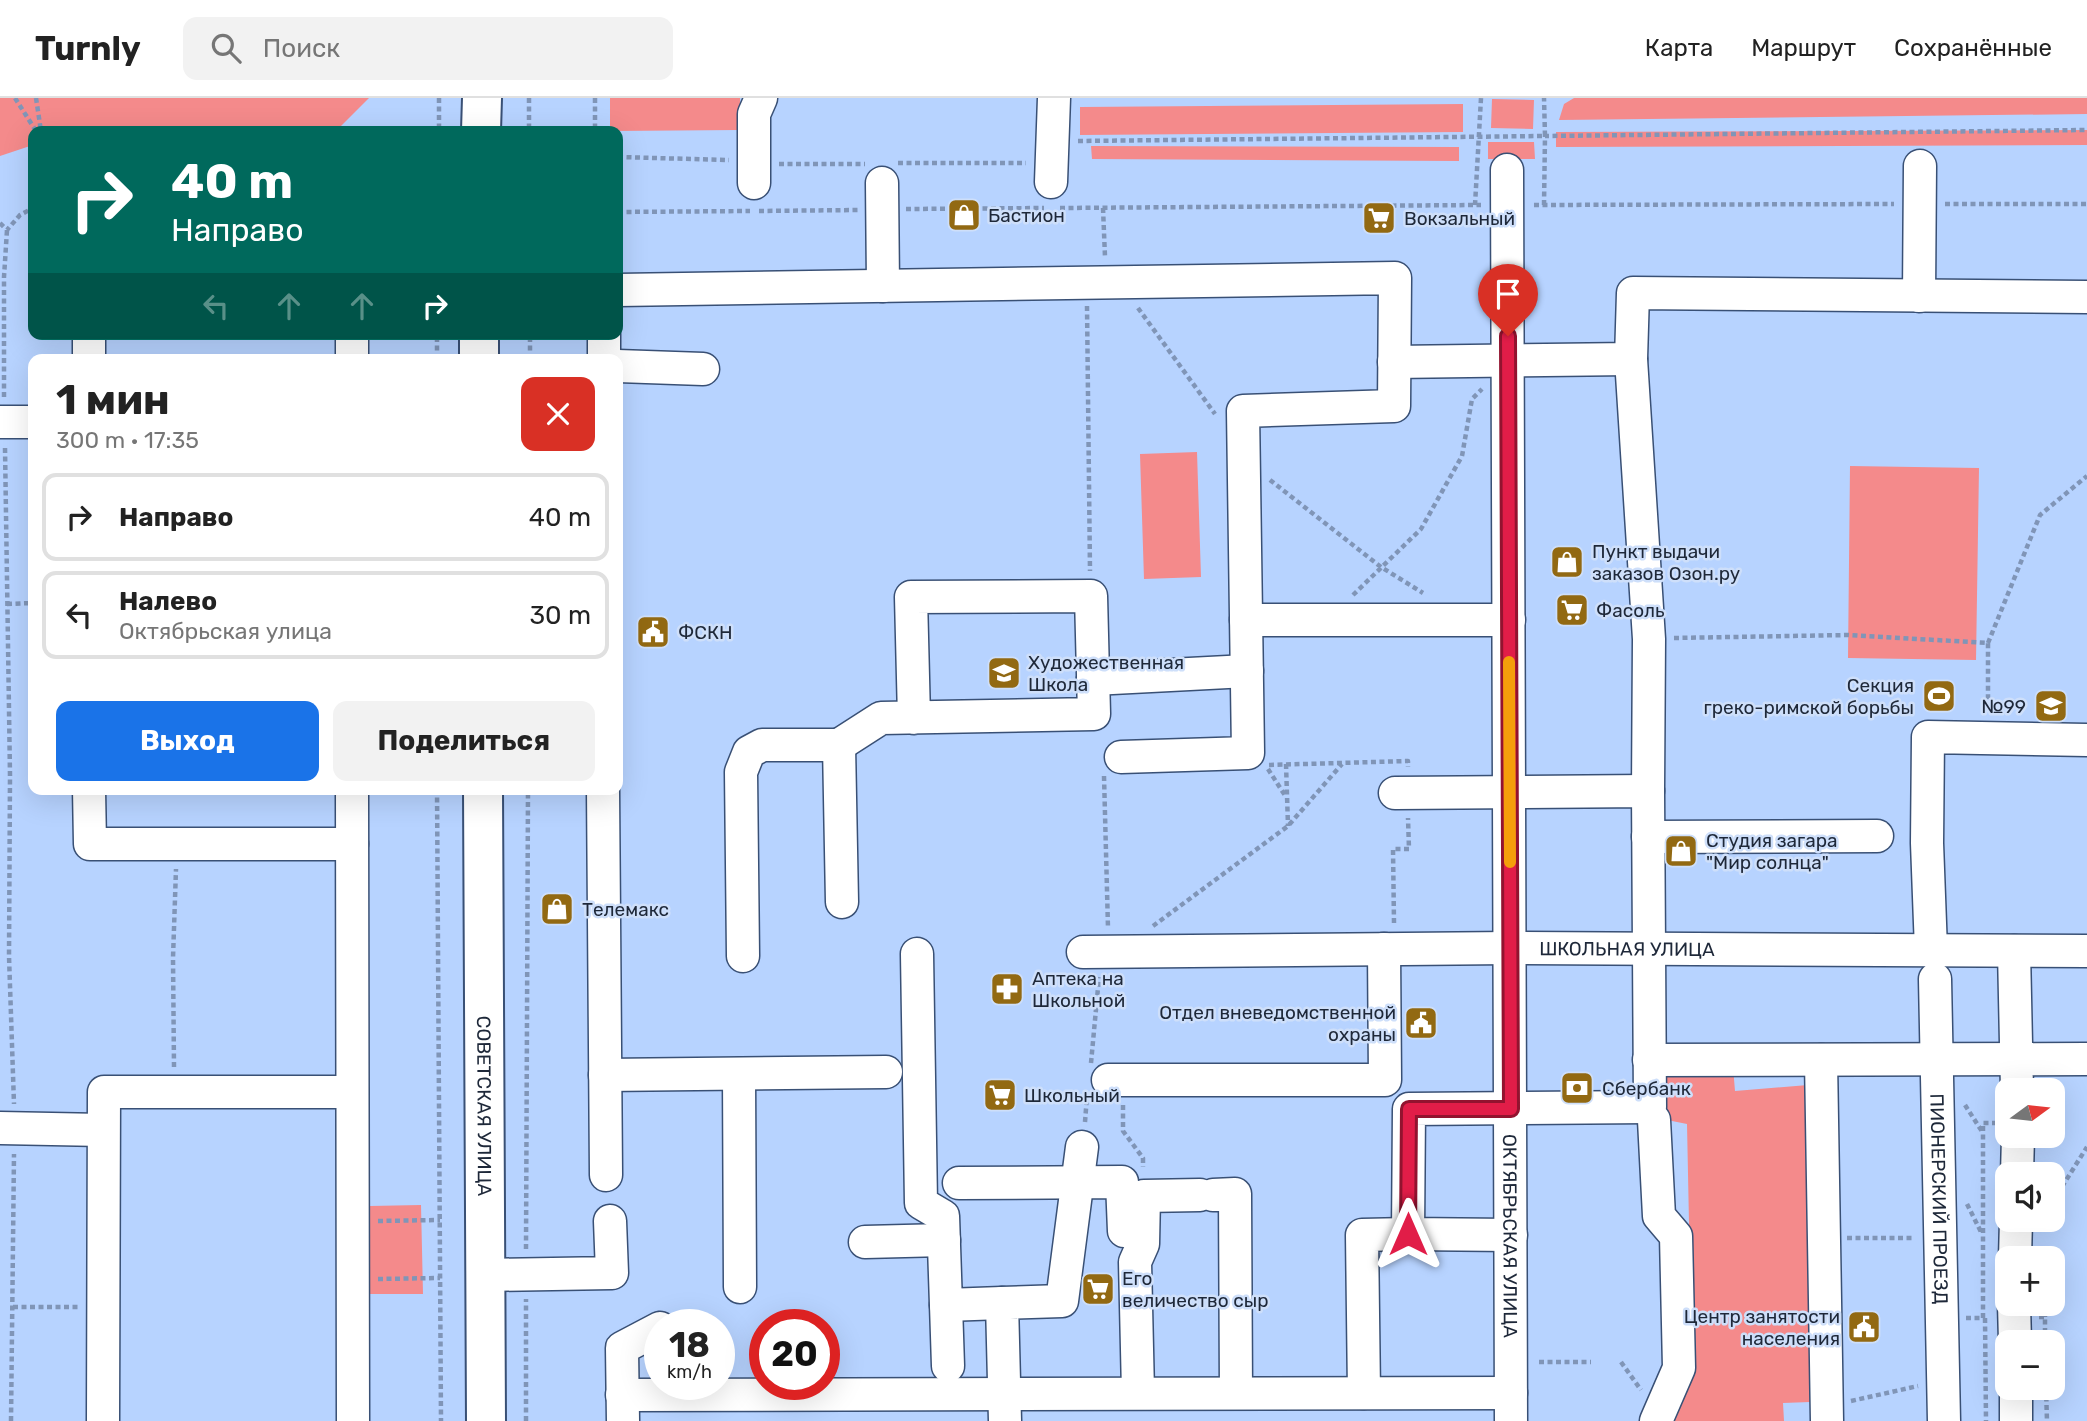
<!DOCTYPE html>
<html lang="ru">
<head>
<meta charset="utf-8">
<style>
	body { margin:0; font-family:Rubik,sans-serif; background:#f2f2f2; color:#222; height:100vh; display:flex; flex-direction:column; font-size:26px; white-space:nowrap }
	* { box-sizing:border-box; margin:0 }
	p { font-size:23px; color:#767676 }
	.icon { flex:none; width:38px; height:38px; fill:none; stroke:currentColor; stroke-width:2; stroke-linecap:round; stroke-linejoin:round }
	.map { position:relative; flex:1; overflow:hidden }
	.sheet { position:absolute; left:28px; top:256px; width:595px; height:441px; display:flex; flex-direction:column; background:#fff; border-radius:14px; box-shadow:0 7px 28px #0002 }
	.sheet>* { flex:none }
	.guide { position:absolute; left:28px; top:28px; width:595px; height:214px; border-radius:14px; box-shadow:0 7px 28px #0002; background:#00695c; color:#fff; overflow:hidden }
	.needle { width:46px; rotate:75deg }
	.tools { position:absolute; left:1995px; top:980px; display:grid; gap:14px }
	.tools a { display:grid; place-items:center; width:70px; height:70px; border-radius:14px; background:#fff; box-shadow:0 7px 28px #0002; font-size:35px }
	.speed { position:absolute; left:644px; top:1211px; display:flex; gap:14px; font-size:35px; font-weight:700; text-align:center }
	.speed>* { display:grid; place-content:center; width:91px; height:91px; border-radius:50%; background:#fff; box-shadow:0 7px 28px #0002; line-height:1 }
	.speed small { font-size:18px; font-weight:400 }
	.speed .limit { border:10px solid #d22; background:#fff; color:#111 }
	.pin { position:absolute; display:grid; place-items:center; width:60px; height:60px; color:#fff; margin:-72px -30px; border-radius:50% 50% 50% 0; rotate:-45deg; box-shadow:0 0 7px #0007 }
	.pin .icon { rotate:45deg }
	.me { position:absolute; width:77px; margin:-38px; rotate:0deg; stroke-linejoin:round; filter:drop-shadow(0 0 5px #0008) }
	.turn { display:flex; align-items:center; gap:24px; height:147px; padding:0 28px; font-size:32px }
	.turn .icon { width:91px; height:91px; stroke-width:2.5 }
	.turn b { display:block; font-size:49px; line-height:60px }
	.lanes { display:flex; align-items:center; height:66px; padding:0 28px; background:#0003; justify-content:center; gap:35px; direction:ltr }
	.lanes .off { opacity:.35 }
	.round { display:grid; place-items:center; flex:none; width:74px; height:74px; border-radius:14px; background:#f2f2f2 }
	.overview { display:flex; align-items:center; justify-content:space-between; height:119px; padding:0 28px }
	h1 { font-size:42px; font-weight:700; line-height:52px }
	.primary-button { display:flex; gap:14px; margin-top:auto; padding:14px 28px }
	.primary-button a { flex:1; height:80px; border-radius:14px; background:#1a73e8; color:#fff; font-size:28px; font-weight:700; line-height:80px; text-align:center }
	.primary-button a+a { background:#f2f2f2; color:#222 }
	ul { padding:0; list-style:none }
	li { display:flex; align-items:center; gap:21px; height:88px; margin:0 14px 10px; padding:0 14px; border:4px solid #e0e0e0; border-radius:14px }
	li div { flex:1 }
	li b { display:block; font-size:26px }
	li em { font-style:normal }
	header { display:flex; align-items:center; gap:42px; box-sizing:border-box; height:98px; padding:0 35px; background:#fff; border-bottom:2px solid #e0e0e0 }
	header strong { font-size:33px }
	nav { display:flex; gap:38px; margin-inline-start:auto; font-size:24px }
	.search { width:490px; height:63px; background:#f2f2f2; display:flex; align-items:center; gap:18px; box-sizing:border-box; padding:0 24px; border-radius:14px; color:#767676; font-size:26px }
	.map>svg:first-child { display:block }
	.green { fill:#f48a8b }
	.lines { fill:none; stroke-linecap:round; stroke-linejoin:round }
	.minor-casing { stroke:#395075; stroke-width:35 }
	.major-casing { stroke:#395075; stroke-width:42 }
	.path { stroke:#8095b7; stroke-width:4.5; stroke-dasharray:5 3.5; stroke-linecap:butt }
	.minor { stroke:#fff; stroke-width:32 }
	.major { stroke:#fff; stroke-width:38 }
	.route-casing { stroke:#92132f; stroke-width:18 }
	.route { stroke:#e11d48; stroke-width:12 }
	.slow { stroke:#f59e0b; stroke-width:12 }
	.labels { text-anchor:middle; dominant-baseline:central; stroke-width:5; stroke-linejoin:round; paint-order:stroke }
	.poi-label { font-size:19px; fill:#1e2839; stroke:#cedffa; text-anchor:start }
	.street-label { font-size:19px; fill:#1e2839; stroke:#cedffa }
</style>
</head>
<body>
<header>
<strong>Turnly</strong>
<div class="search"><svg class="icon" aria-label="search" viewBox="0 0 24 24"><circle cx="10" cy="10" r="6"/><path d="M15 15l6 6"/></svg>Поиск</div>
<nav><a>Карта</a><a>Маршрут</a><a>Сохранённые</a></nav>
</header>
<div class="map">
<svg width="2087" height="1323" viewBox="0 0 2087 1323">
	<rect width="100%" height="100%" fill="#b7d3ff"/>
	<!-- green -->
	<path class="green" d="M0,0H369L336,33H33V47L0,58Z
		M610,0H740V32L610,33Z
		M1574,0H2087V16L1559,22L1564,6Z
		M1492,1L1534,2L1533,31L1491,30Z
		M1463,6V34L1080,37V9Z
		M2087,32V47L1556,49V34Z
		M1488,44H1534L1535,61H1488Z
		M1091,48L1459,49V63L1092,61Z
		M1197,354L1201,479L1144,481L1140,356Z
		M1850,368L1979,370L1976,562L1848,560Z
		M1733,969L1735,993L1808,987L1810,1304L1783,1305L1784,1323H1666L1692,1273L1687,1026L1662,1021L1657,971Z
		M421,1107L423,1196H370V1108Z"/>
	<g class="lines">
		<defs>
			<g id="minor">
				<path id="s1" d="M1507,72L1511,1323"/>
				<path d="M1051,84L1054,0"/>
				<path d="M754,85V16L761,0"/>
				<path d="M882,85L883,188"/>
				<path d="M618,192L1395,180L1394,308L1243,313L1248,655L1121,659"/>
				<path d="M1919,198L1920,68"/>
				<path d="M89,236V261"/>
				<path d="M604,236V261"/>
				<path d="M352,261V236"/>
				<path d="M1631,261L1649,541L1648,693"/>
				<path d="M1394,264L1631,261L1633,195L2087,199"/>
				<path d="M618,268L703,271"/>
				<path d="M0,324H33"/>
				<path d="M1246,522H1509"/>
				<path d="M1093,581L1247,573"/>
				<path d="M839,647L881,620L1094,616L1091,498L911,499L914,620"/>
				<path d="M89,691L90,746H352"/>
				<path d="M352,691L353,1323"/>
				<path d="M603,691L606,1077"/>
				<path d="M1395,695L1648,693L1650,1009L1409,1011L1408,1136L1511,1137"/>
				<path d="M1648,739L1877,738"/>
				<path d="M1931,852L1927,745L1928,639L2087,642"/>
				<path d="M2014,853L2017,992"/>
				<path id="s2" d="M1083,854L1510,850L2087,853"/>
				<path d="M917,856L921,1105L943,1118L946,1207L1002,1205"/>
				<path d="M743,858L741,674L749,654L762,647H839L842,804"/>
				<path id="s3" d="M1935,881L1944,1323"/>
				<path d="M1649,962L2087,961"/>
				<path d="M1821,962L1827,1323"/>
				<path d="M739,976L740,1189"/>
				<path d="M605,977L886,974"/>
				<path d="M1108,982H1385L1384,851"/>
				<path d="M1654,1022L1659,1118L1676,1138L1679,1270L1656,1323"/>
				<path d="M0,1030L103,1032"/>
				<path d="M2017,1076L2018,1038"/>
				<path d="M959,1085L1122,1084L1124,1133"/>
				<path d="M1213,1097L1235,1096L1236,1295"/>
				<path d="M865,1144L944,1142"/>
				<path d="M2015,1160L2016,1122"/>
				<path d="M486,1177L612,1175L610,1123"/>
				<path d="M2014,1206L2015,1244"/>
				<path d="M946,1207L948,1268"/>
				<path d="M2016,1290V1323"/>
				<path d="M1138,1294L1135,1164L1143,1146L1144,1098L1200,1097"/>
				<path d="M1364,1295L1362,1137L1408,1136"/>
				<path d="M622,1297L1511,1295"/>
				<path d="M103,1323L104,994H352"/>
				<path d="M623,1323L622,1250L660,1230"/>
				<path d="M1005,1323L1002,1205L1062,1203L1082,1049"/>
			</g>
			<g id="major">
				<path d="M481,33L482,0"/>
				<path d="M479,261V236"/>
				<path id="s4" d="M483,691L486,1323"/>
			</g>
		</defs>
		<!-- minor casing -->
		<use href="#minor" class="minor-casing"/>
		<!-- major casing -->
		<use href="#major" class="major-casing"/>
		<!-- path -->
		<path class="path" d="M15,0L36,33
			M36,0L41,33
			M439,0V33
			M529,0V33
			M595,0V33
			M412,33L440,30
			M1078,43L1545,38L1544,0
			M618,59L729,62
			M898,65H1026
			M779,66H865
			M1945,106H2087
			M1475,107L1481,0
			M1534,107L1894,106
			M1544,107L1545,38L2087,32
			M1060,110L1481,107
			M1103,110L1105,159
			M906,111L1044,110
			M759,113L858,112
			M618,114L750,113
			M0,125L7,132L20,117L33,110
			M1087,208L1090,473
			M1138,210L1215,316
			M437,261V236
			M530,261V236
			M4,299V179L7,132
			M5,350L10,677L9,858L14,1006
			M1270,382L1381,469L1423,495
			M1353,497L1421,431L1462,358L1472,301L1482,291
			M7,506L33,505
			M1674,540L1848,537L1988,545V614
			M1988,545L2040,417L2087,378
			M1286,666L1288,728
			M1269,667L1408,663V669
			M1268,671L1286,699
			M1104,678L1108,830
			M437,691L441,1323
			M1394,825L1393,751H1409L1408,720
			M1153,828L1288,728L1342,666
			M1091,965L1099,879
			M174,969L173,860L176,771
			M1123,1007V1033L1143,1060V1069
			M1965,1007L1983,1035
			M1085,1024L1087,998
			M2053,1103L2087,1049
			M1967,1106L1982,1136
			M378,1123L440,1122
			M1847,1140H1915
			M526,1151L528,691
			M378,1181L440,1180
			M2045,1206V1219
			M13,1209H78
			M2039,1219H2045V1244
			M1966,1220H1983V1025H1996
			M1985,1220L1986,1323
			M1539,1264H1591
			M1621,1264L1641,1292
			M2046,1290L2047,1323
			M1851,1303L1918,1288
			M11,1323L14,1056
			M526,1323V1201"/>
		<!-- minor -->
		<use href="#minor" class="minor"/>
		<!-- major -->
		<use href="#major" class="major"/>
	</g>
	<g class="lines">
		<defs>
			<path id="route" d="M1408,1136L1409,1011H1511L1508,238"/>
		</defs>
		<!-- route casing -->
		<use href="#route" class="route-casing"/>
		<!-- route -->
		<use href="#route" class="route"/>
		<!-- slow -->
		<path class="slow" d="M1509,564L1510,764"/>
	</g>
	<!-- icons -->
	<defs>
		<symbol id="shop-square" viewBox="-11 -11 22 22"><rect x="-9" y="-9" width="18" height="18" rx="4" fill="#926912" stroke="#cedffa"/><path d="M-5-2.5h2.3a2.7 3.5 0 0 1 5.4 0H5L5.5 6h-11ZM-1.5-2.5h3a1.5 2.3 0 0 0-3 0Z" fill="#fff"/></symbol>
		<symbol id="supermarket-square" viewBox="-11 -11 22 22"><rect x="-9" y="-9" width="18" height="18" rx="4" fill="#926912" stroke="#cedffa"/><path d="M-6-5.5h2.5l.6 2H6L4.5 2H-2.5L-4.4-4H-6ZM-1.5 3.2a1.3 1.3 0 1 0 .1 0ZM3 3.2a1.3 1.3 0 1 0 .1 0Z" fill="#fff"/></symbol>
		<symbol id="civic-square" viewBox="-11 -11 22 22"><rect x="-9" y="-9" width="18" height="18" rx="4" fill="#926912" stroke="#cedffa"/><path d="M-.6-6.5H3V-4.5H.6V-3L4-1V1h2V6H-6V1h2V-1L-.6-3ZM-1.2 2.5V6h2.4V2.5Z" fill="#fff"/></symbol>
		<symbol id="school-square" viewBox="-11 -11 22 22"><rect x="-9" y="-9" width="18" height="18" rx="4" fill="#926912" stroke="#cedffa"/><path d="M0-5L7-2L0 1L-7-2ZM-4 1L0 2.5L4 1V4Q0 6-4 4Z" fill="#fff"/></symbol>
		<symbol id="stadium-square" viewBox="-11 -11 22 22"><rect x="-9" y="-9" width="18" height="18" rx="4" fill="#926912" stroke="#cedffa"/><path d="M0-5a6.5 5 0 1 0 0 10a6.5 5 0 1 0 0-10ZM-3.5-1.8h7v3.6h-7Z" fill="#fff"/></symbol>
		<symbol id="pharmacy-square" viewBox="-11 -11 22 22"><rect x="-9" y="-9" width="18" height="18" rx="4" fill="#926912" stroke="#cedffa"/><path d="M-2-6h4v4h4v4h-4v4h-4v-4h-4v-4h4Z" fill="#fff"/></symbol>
		<symbol id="bank-square" viewBox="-11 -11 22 22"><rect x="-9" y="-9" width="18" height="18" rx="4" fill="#926912" stroke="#cedffa"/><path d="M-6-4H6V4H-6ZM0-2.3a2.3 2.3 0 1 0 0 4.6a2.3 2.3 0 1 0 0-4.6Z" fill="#fff"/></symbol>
	</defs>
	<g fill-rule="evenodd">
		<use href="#shop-square" x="945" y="98" width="38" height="38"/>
		<use href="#supermarket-square" x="1360" y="101" width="38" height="38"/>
		<use href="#shop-square" x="1548" y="445" width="38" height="38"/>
		<use href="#supermarket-square" x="1553" y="493" width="38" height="38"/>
		<use href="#civic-square" x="634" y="515" width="38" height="38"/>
		<use href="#school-square" x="985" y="556" width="38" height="38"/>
		<use href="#stadium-square" x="1920" y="579" width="38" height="38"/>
		<use href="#school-square" x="2032" y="589" width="38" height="38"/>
		<use href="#shop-square" x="1662" y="734" width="38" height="38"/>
		<use href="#shop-square" x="538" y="792" width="38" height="38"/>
		<use href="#pharmacy-square" x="988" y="872" width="38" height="38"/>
		<use href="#civic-square" x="1402" y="906" width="38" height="38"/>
		<use href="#bank-square" x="1558" y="971" width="38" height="38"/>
		<use href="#supermarket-square" x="981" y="978" width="38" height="38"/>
		<use href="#supermarket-square" x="1079" y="1172" width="38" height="38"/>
		<use href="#civic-square" x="1845" y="1210" width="38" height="38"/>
	</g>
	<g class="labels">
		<!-- poi labels -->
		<g class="poi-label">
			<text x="988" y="117">Бастион</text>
			<text x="1404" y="120">Вокзальный</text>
			<text x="1592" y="453">Пункт выдачи<tspan x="1592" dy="22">заказов Озон.ру</tspan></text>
			<text x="1596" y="512">Фасоль</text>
			<text x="678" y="534">ФСКН</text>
			<text x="1028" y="564">Художественная<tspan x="1028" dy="22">Школа</tspan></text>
			<text x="1914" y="587" text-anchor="end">Секция<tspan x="1914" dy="22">греко-римской борьбы</tspan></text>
			<text x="2026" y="608" text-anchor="end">№99</text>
			<text x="1706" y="742">Студия загара<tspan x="1706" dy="22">"Мир солнца"</tspan></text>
			<text x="582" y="811">Телемакс</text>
			<text x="1032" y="880">Аптека на<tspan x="1032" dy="22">Школьной</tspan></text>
			<text x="1396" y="914" text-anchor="end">Отдел вневедомственной<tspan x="1396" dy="22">охраны</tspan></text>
			<text x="1602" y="990">Сбербанк</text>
			<text x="1024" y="997">Школьный</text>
			<text x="1122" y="1180">Его<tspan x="1122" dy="22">величество сыр</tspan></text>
			<text x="1840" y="1218" text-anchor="end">Центр занятости<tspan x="1840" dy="22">населения</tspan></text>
		</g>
		<!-- street labels -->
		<g class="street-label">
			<text stroke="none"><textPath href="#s2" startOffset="544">ШКОЛЬНАЯ УЛИЦА</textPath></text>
			<text stroke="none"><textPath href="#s4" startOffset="317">СОВЕТСКАЯ УЛИЦА</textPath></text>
			<text stroke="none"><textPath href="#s3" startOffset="220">ПИОНЕРСКИЙ ПРОЕЗД</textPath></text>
			<text stroke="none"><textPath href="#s1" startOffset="1066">ОКТЯБРЬСКАЯ УЛИЦА</textPath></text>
		</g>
	</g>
</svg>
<div class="tools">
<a><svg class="needle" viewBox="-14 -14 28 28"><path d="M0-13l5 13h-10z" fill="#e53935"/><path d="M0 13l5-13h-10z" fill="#767676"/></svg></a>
<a><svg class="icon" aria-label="sound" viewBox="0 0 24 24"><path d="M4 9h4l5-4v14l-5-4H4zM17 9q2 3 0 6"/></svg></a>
<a>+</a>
<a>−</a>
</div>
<div class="speed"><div>18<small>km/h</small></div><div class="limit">20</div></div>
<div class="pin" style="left:1508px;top:238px;background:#d93025"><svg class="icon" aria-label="arrive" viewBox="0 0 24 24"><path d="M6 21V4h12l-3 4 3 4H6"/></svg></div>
<svg class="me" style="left:1408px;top:1136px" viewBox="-20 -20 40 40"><path d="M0-17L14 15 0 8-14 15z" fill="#e11d48" stroke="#fff" stroke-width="4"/></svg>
<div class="guide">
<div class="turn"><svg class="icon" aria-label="right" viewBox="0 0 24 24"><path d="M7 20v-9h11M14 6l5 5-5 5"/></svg><div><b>40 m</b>Направо</div></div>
<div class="lanes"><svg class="icon off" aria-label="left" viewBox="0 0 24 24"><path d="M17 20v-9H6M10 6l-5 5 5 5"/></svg><svg class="icon off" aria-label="ahead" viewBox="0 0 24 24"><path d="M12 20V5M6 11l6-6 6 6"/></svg><svg class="icon off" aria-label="ahead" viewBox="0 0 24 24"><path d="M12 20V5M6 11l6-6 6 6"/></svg><svg class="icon" aria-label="right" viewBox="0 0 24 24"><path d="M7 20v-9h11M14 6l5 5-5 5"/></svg></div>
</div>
<section class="sheet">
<div class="overview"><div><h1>1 мин</h1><p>300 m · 17:35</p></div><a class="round" style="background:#d93025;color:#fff"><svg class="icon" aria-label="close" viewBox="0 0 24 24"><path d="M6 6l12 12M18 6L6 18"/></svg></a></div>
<ul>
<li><svg class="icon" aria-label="right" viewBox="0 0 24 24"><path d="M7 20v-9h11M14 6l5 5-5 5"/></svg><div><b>Направо</b></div><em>40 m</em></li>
<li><svg class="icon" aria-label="left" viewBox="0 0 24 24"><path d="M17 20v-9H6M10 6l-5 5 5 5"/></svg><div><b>Налево</b><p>Октябрьская улица</p></div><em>30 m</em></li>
</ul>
<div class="primary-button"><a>Выход</a><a>Поделиться</a></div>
</section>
</div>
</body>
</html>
